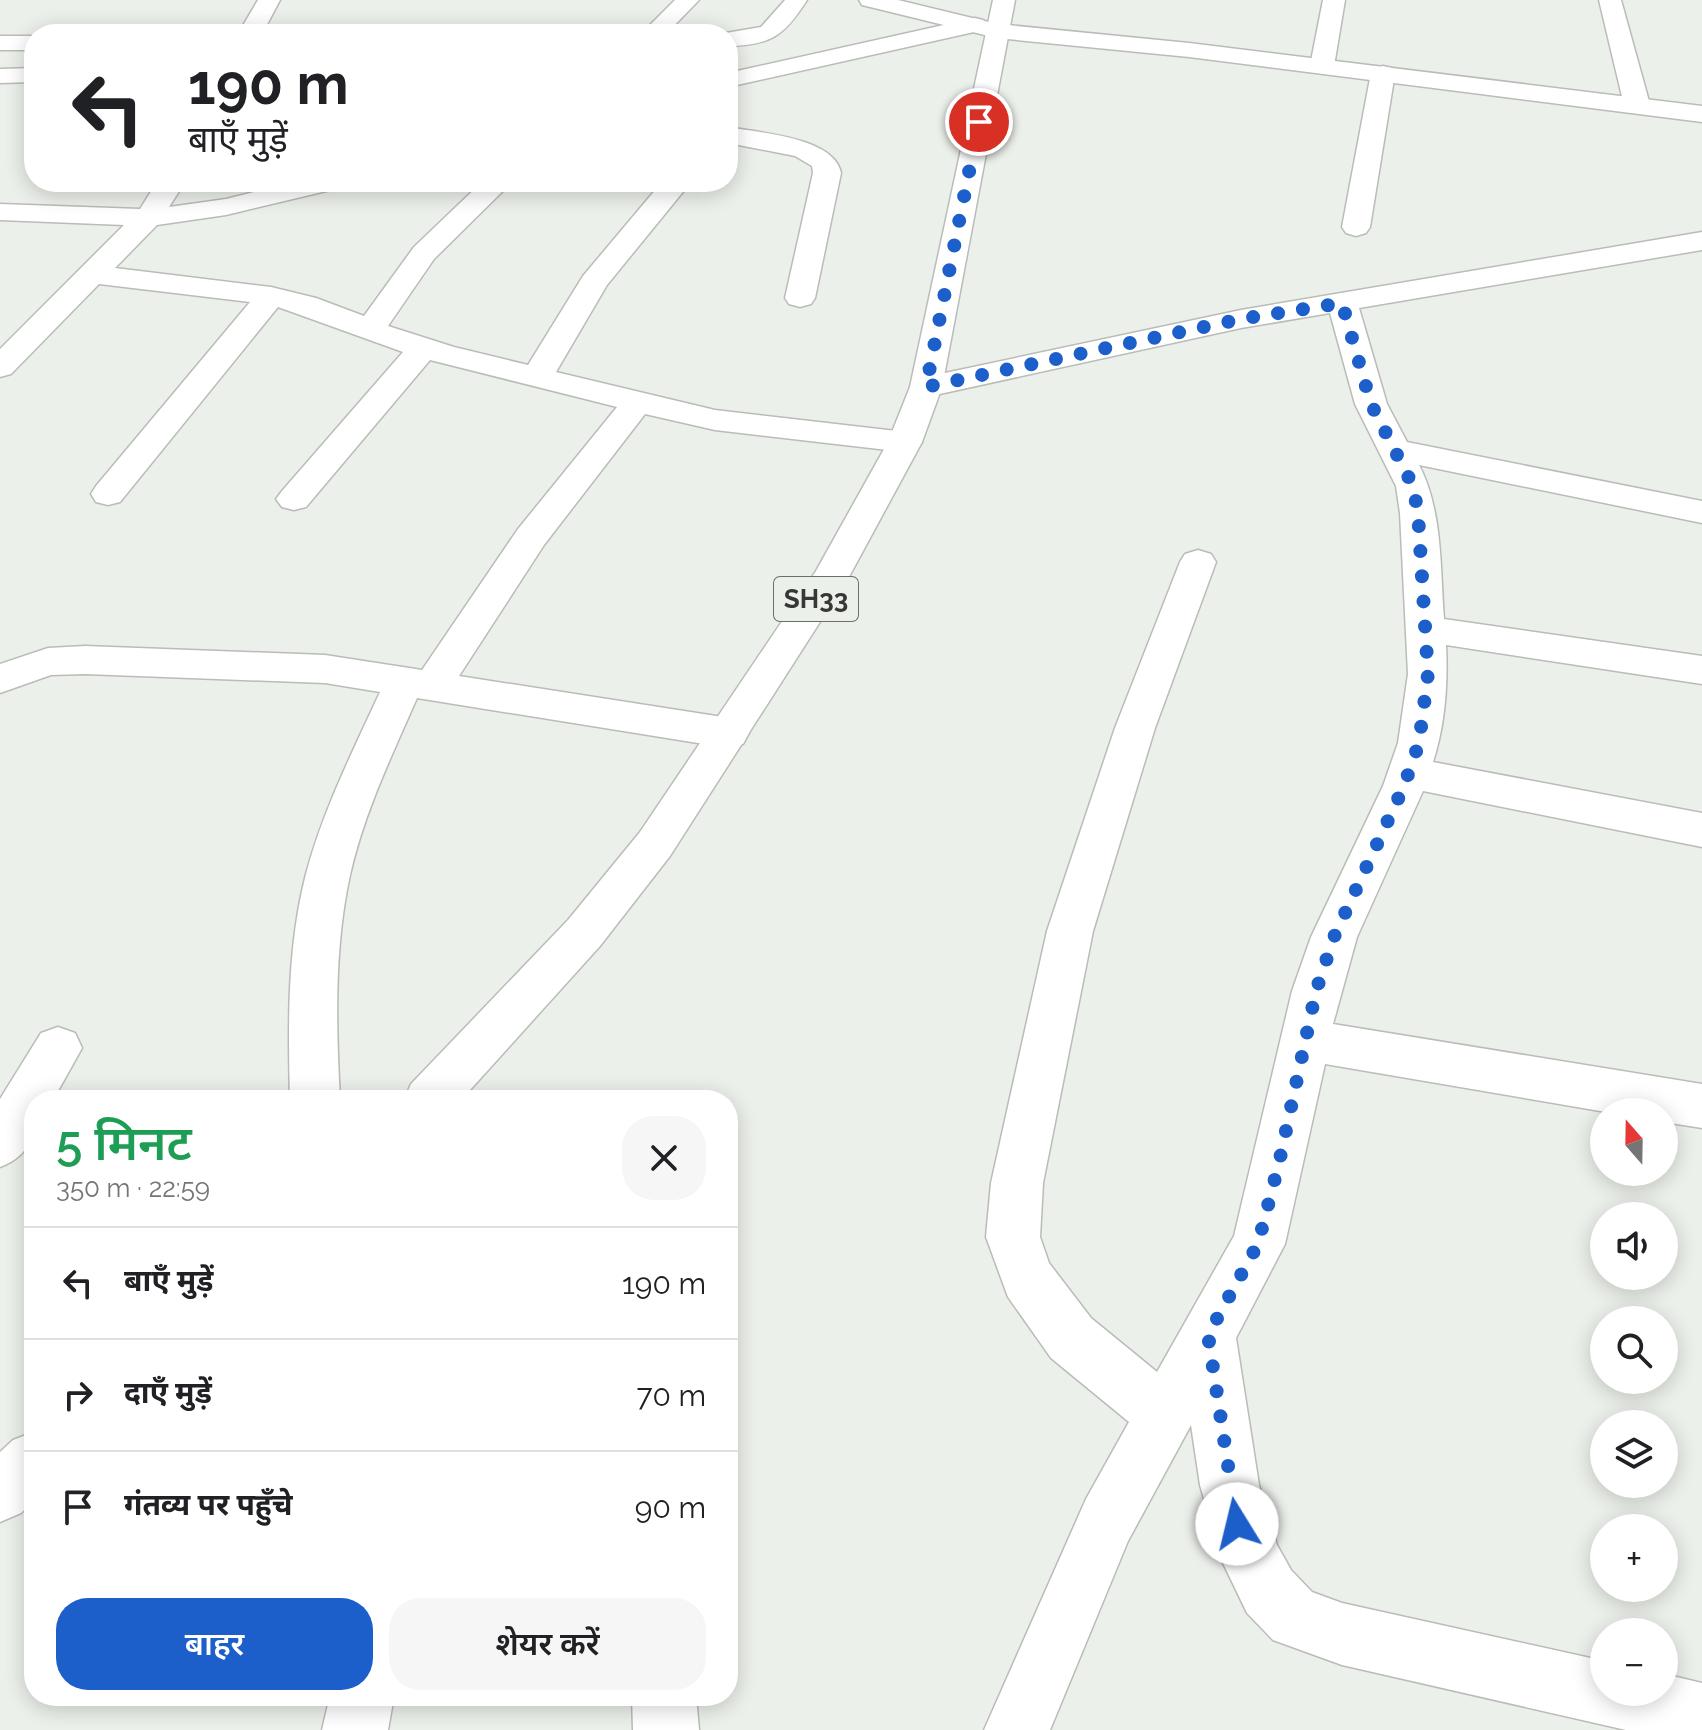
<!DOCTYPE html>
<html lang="hi">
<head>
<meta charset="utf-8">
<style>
	body { margin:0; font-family:Raleway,"Noto Sans Devanagari",sans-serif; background:#f6f6f6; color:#202124; height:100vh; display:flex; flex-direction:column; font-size:30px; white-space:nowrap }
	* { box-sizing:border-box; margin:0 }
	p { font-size:26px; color:#757577 }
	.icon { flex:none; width:44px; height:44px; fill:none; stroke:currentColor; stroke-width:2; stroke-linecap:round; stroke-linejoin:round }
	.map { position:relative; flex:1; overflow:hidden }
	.sheet { position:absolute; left:24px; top:1090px; width:714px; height:616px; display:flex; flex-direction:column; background:#fff; border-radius:32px; box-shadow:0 4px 20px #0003 }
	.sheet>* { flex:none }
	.banner { position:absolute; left:24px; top:24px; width:714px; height:168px; border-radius:32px; box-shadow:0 4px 20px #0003; background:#fff; color:#202124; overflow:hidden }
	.needle { width:52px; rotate:340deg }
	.tools { position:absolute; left:1590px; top:1098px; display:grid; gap:16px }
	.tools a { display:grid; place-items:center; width:88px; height:88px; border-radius:50%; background:#fff; box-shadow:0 4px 20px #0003; font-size:40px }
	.pin { position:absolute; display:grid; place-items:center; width:68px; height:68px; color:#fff; margin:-34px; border:4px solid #fff; border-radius:50%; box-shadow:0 2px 8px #0007 }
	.me { position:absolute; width:88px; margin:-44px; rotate:351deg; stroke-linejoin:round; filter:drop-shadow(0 0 6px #0008) }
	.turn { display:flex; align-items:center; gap:28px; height:168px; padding:0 32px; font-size:36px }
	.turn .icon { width:104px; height:104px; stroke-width:2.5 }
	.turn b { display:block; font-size:56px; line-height:68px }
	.round { display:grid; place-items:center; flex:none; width:84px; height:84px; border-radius:32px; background:#f6f6f6 }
	.headline { display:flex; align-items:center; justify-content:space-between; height:136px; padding:0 32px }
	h1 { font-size:48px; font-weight:600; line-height:60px; color:#1e9e55 }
	.cta { display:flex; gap:16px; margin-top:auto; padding:16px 32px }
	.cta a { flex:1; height:92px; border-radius:32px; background:#1c5eca; color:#fff; font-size:32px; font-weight:600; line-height:92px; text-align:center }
	.cta a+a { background:#f6f6f6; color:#202124 }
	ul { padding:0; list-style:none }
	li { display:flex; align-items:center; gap:24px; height:112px; padding:0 32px; border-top:2px solid #e0e0e0 }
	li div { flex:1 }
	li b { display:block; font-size:30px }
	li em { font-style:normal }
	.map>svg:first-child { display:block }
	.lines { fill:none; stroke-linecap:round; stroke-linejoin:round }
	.minor-casing { stroke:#b9bcb7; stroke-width:3 }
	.tertiary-casing { stroke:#b9bcb7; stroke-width:3 }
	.primary-casing { stroke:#b9bcb7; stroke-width:3 }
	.minor { fill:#fff; fill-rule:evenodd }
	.tertiary { fill:#fff; fill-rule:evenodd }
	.primary { fill:#fff; fill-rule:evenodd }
	.route { stroke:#1c5eca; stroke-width:14; stroke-dasharray:0 25.2 }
	.labels { text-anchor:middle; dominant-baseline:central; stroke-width:8; stroke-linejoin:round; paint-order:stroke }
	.shield { fill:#ecf0ea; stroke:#6d6f6c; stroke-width:2 }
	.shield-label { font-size:26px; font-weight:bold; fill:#373836 }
</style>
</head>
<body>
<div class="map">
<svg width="1702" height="1730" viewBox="0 0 1702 1730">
	<rect width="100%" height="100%" fill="#ecf0ea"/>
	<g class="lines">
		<defs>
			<path id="minor" d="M258,0H280L262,34H238Z
				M675,0H699L666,34H641Z
				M785,0H807C784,36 771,45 728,46V34H720L761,27Z
				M1323,0H1345L1334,66L1331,71H1313L1310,66Z
				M1599,0H1621L1650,105L1646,110H1628L1624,105Z
				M975,18L983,20L987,25L983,30L728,87V73Z
				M0,36H34V50H0Z
				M1383,66L1392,68L1395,73L1370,227L1366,233L1356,236L1346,233L1342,227L1371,73L1374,68Z
				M34,68V82L0,83V69Z
				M728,127C759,133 834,137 841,173L815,298L811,304L800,307L789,304L785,298L813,173L812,166L795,156L728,143Z
				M157,182H185L169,207L226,199L295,182H343L339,188L226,215L157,225L115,268L271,287L316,298L364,316L414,247L482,182H512L434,259L388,326L454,347L528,365L583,276L662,182H691L607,285L556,372L715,410L905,432L917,435L922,442L917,449L905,452L715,430L645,414L544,545L459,676L729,718L743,722L749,733L743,744L729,748L417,698C392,755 364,813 350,875C334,948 336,1025 340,1100H290C288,1025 287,947 306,874C323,810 353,751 380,692L325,683L85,674L51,675L0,693V664L48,648L85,646L325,655L422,670L518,529L617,407L430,360L306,507L294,510L282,507L276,499L282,491L403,352L278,307L120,502L108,505L96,502L91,494L96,486L250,302L99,284L11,374L0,377V349L124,225L0,220V204L140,209Z
				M1702,232V250L1359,308L1387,404L1407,442L1702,501V523L1419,465C1443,511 1440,568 1444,619L1702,656V684L1446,645C1448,684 1445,725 1433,762L1702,813V847L1423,791L1357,937L1333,1024L1702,1084V1128L1664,1122V1112H1606L1325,1064L1285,1244L1236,1338L1259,1485L1277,1545L1291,1570L1312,1592L1342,1603L1604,1661V1692H1664V1674L1702,1683V1730H1626L1342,1665L1273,1640L1247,1613L1222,1561L1200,1485L1191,1425L1128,1541L1050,1730H984L1086,1499L1129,1422L1051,1358L1008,1297L986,1237L991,1183L1047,931L1115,728L1180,562L1185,554L1198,550L1211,554L1216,562L1155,728L1093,931L1043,1183L1040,1237L1049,1263L1091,1318L1157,1372L1234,1236L1292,991L1311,937L1383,786L1398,743L1408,674L1400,513L1396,486L1355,404L1330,313L1241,328L926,397L915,394L910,387L915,380L926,377L1241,310Z
				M58,1027L75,1033L82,1048L53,1100H34C34,1132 34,1154 0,1167V1099L41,1033Z
				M330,1696H394L388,1730H322Z
				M632,1696H696L699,1730H633Z"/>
			<path id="tertiary" d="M859,0H898L997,24L1189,43L1702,106V122L1189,57L997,38L862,5Z"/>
			<path id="primary" d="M993,0H1015L942,387L922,442L850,575L670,856L600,946L461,1100H404L411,1084L568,920L640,832L816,571L888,442L910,387Z
				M34,1432V1501L21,1513L0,1522V1452L13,1440Z"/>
		</defs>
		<!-- minor casing -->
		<use href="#minor" class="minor-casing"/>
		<!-- tertiary casing -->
		<use href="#tertiary" class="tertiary-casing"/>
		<!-- primary casing -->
		<use href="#primary" class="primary-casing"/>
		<!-- minor -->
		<use href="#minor" class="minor"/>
		<!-- tertiary -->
		<use href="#tertiary" class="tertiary"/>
		<!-- primary -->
		<use href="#primary" class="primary"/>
	</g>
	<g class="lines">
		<!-- route -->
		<path class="route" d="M979,122L926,387L1241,319L1342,303L1371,404L1413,486L1418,513L1428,674L1419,743L1404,786L1334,937L1316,991L1279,1163L1258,1244L1208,1335L1237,1524"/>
	</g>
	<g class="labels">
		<!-- shield labels -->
		<rect class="shield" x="774" y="577" width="84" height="44" rx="6"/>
		<g class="shield-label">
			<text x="816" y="599">SH33</text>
		</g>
	</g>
</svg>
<div class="tools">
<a><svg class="needle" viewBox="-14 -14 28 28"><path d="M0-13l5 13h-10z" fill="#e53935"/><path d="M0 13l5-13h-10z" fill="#757577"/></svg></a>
<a><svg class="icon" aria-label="sound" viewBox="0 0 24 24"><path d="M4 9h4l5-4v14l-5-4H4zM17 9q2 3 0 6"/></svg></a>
<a><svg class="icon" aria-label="search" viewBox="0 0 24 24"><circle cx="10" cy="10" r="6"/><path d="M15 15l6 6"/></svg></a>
<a><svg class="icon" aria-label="layers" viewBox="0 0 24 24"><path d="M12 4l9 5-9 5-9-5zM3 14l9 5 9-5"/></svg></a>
<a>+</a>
<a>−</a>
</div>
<div class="pin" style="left:979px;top:122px;background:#d93025"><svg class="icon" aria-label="arrive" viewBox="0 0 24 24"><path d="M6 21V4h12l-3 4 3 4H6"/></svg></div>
<svg class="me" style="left:1237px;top:1524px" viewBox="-20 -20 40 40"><circle r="19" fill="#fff"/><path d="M0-13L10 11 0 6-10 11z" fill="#1c5eca"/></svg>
<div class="banner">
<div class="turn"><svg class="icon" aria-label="left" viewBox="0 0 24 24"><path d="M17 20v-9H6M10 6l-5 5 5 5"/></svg><div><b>190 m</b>बाएँ मुड़ें</div></div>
</div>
<section class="sheet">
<div class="headline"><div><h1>5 मिनट</h1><p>350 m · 22:59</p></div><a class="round"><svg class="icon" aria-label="close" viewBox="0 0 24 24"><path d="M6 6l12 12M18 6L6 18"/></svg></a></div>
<ul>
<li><svg class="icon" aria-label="left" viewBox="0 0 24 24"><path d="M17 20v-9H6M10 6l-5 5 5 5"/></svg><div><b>बाएँ मुड़ें</b></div><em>190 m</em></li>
<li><svg class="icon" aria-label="right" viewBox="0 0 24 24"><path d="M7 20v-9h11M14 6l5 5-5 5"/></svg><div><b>दाएँ मुड़ें</b></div><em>70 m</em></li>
<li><svg class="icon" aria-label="arrive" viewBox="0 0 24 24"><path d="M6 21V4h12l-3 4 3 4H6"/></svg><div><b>गंतव्य पर पहुँचे</b></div><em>90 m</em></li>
</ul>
<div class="cta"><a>बाहर</a><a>शेयर करें</a></div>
</section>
</div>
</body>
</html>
